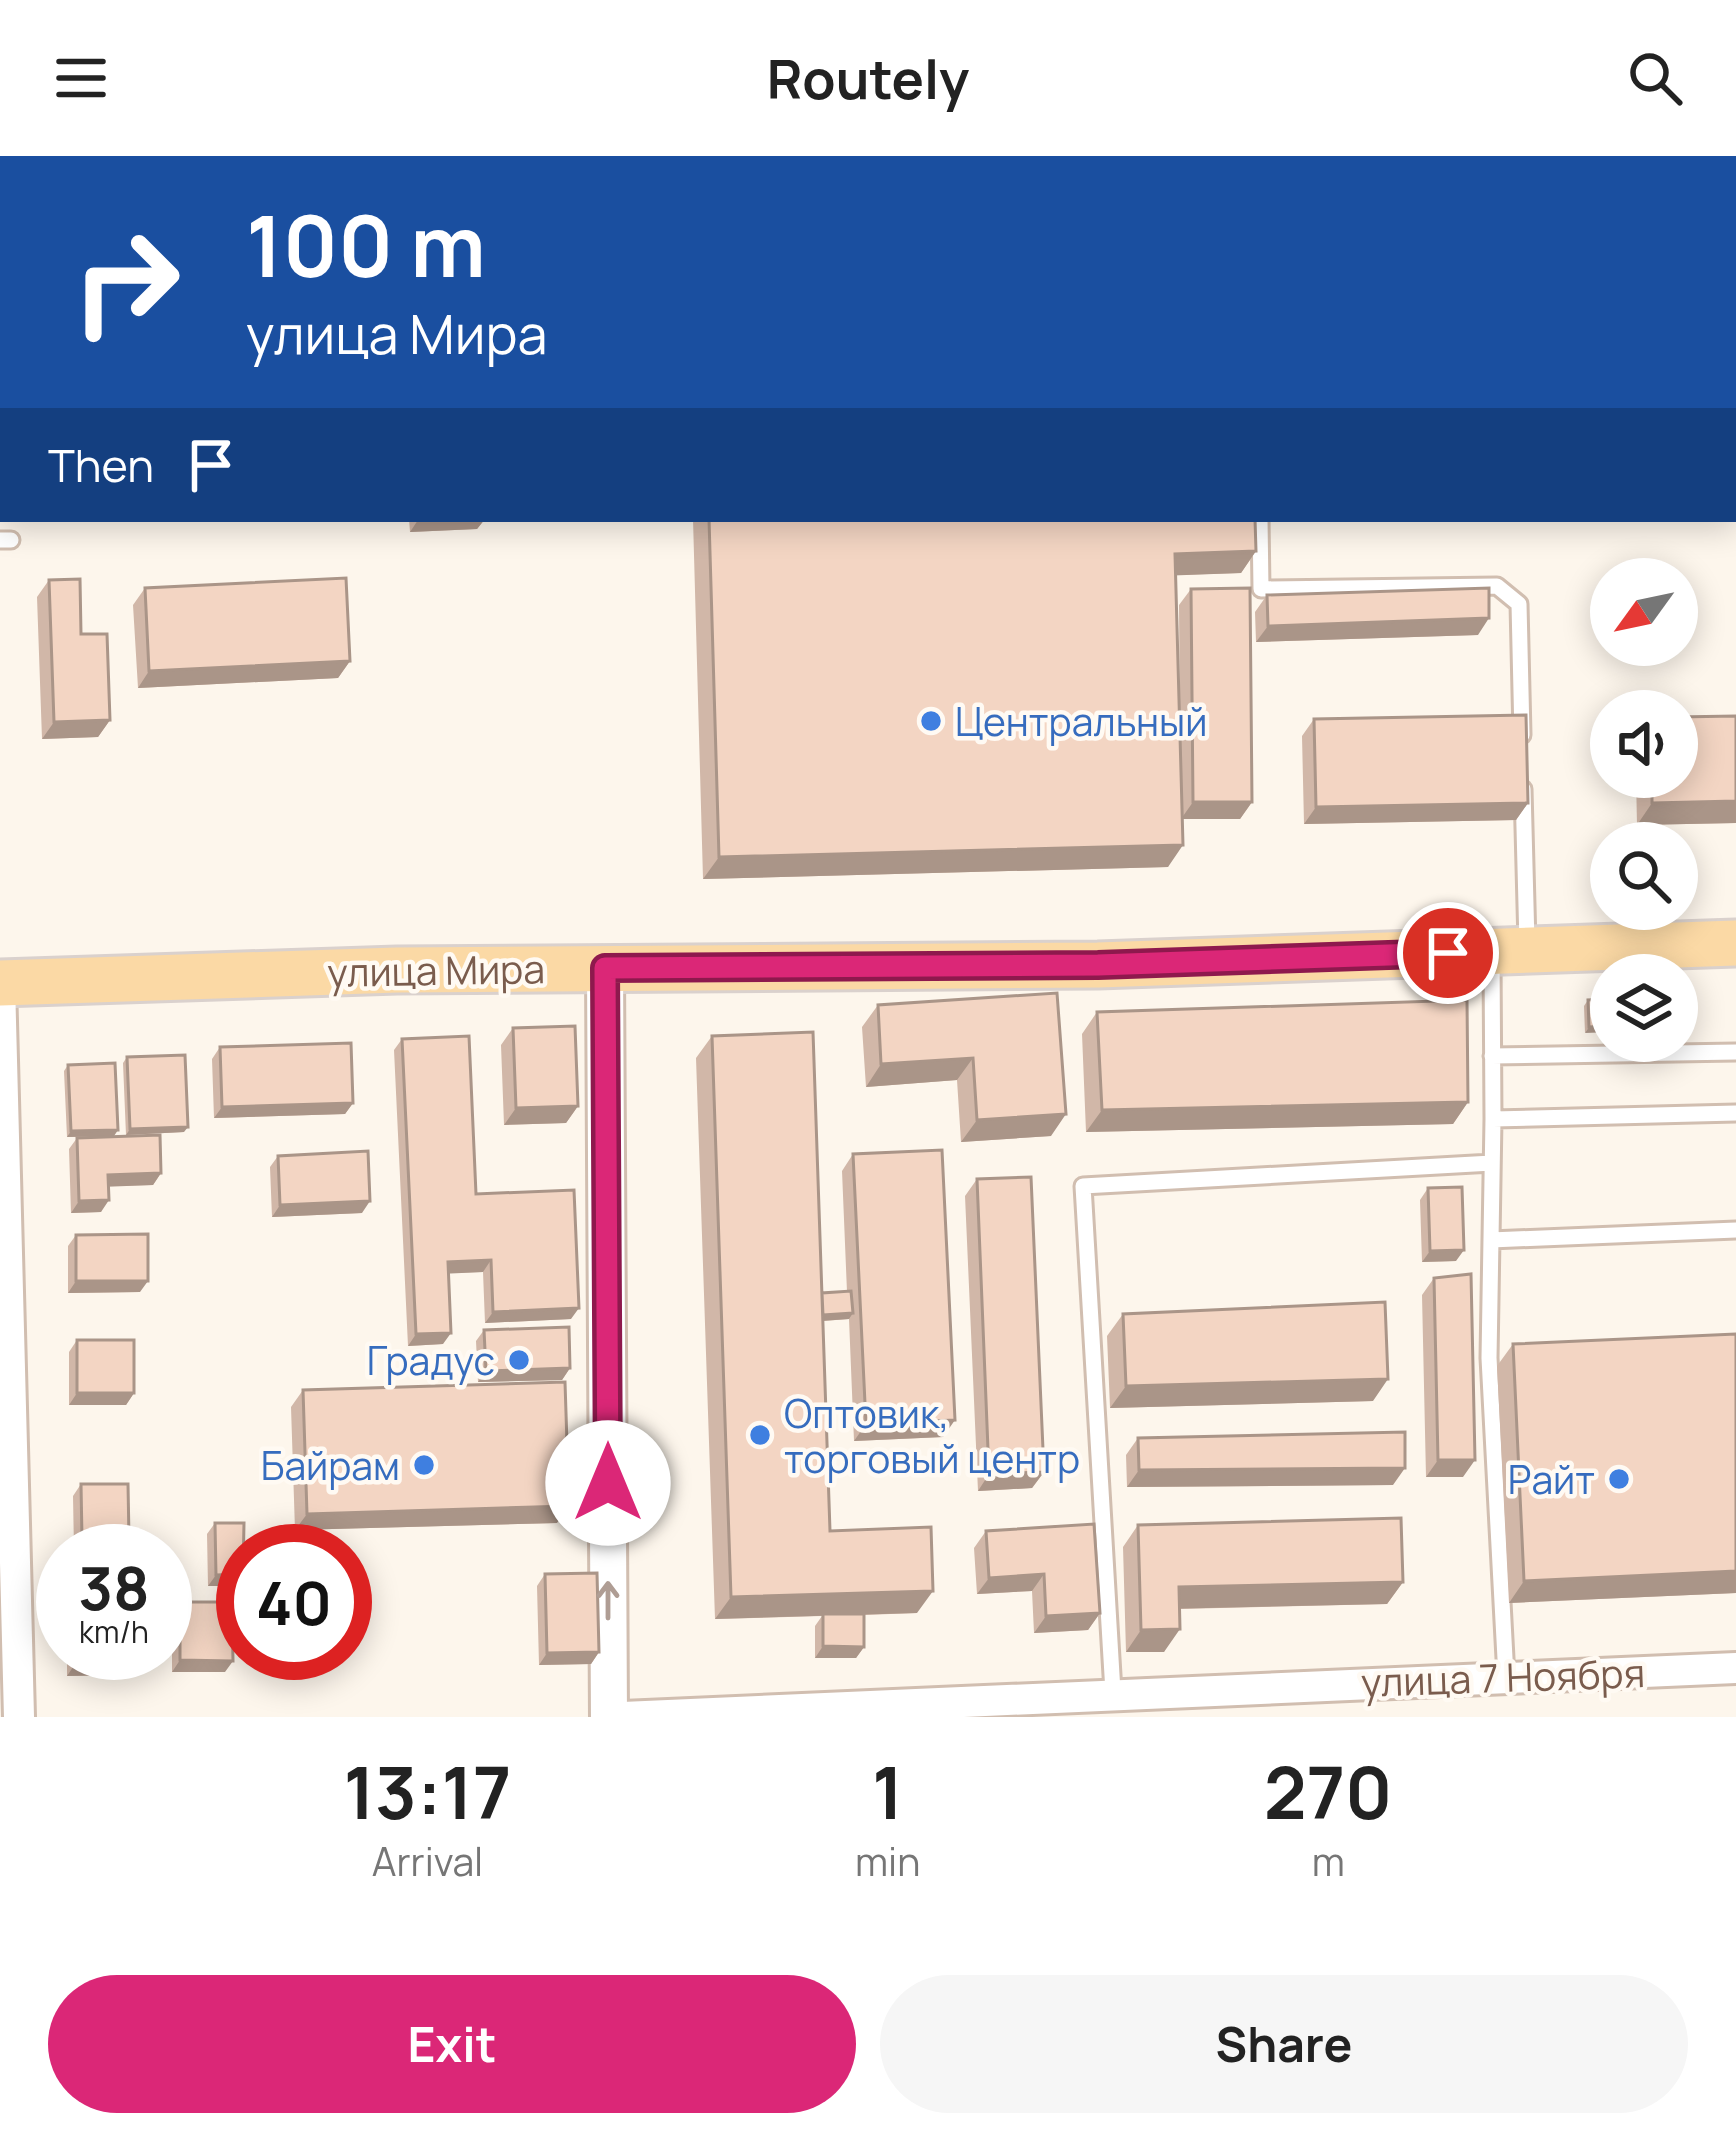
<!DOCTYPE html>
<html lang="en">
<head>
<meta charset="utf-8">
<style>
	body { margin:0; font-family:Manrope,sans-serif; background:#f6f6f6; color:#222; height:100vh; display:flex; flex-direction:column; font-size:45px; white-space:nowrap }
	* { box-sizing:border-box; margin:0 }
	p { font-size:39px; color:#767676 }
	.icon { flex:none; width:66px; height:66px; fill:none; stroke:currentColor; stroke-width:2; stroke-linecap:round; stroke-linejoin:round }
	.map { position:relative; height:1561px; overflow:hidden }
	.side { display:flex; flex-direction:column; background:#fff; flex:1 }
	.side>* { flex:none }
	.guide { position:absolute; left:0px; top:0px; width:1737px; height:366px; box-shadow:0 6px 30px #0003; background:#1a4fa0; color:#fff; overflow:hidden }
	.needle { width:78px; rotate:237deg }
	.tools { position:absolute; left:1590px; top:402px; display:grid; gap:24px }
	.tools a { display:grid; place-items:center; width:108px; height:108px; border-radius:50%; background:#fff; box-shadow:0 6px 30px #0003; font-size:60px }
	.speed { position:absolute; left:36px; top:1368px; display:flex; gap:24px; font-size:60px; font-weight:700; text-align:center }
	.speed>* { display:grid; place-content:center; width:156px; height:156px; border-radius:50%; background:#fff; box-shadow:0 6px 30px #0003; line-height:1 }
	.speed small { font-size:30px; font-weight:400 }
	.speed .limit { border:18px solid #d22; background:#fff; color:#111 }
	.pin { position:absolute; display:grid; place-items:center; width:102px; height:102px; color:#fff; margin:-51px; border:6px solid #fff; border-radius:50%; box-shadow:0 3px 12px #0007 }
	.me { position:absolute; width:132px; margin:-66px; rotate:0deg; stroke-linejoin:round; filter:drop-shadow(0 0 9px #0008) }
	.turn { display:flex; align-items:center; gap:42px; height:252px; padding:0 48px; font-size:54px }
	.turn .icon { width:156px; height:156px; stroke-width:2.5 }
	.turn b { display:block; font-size:84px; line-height:102px }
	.then { display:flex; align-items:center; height:114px; padding:0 48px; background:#0003; gap:24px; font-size:45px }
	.eta { display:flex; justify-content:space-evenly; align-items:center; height:204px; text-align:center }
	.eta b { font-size:72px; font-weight:700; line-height:84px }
	.primary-button { display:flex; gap:24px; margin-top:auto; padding:24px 48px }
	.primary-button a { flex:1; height:138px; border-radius:72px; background:#db2777; color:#fff; font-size:48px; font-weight:700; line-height:138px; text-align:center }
	.primary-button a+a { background:#f6f6f6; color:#222 }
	header { display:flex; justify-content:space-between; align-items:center; height:156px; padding:0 48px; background:#fff; font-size:54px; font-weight:700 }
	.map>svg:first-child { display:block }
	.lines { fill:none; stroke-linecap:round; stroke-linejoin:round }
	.service-casing { stroke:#d1beb0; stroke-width:21 }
	.minor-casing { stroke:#d1beb0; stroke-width:36 }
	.tertiary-casing { stroke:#d1beb0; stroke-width:42 }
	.primary-casing { stroke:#dad1cd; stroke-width:51 }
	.service { stroke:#fff; stroke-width:15 }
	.minor { stroke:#fff; stroke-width:30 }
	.tertiary { stroke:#fff; stroke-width:36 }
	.primary { stroke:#fbd9a5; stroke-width:45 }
	.wall { fill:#d1b7a8 }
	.shaded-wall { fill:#aa9588 }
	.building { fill:#f3d5c3; stroke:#aa9588; stroke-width:3 }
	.oneway { stroke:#af9d94 }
	.route-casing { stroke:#8e194d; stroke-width:30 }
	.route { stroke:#db2777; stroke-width:21 }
	.shop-dot { fill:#3f7fe0; stroke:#fffaf3; stroke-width:4.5 }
	.labels { text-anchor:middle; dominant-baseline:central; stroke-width:9; stroke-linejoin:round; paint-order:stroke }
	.shop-label { font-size:39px; fill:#366cbe; stroke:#fffaf3; text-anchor:end }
	.street-label { font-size:39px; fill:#7a5c4d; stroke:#fffaf3 }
</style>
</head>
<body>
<header><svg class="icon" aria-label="menu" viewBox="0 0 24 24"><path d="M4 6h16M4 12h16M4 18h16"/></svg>Routely<svg class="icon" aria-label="search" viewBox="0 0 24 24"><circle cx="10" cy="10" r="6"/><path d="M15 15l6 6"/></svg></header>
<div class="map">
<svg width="1736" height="1561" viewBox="0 0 1736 1561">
	<rect width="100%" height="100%" fill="#fdf6ec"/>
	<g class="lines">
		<defs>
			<path id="service" d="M1255,0V3
				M1260,363L1261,433L1497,430L1519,448L1522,579
				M0,384H11
				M1523,633L1527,788
				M1492,802L1493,963L1736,957
				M1492,900L1736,896
				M1493,963L1489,1202L1506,1521
				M1491,1084L1736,1074
				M1113,1536L1083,1030L1492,1007"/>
			<path id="minor" d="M0,827L19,1561
				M623,1561L1736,1512"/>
			<path id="tertiary" d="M605,812L609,1561"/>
			<path id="primary" d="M0,827L397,814L1098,809L1736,787"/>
		</defs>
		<!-- service casing -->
		<use href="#service" class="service-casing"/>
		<!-- minor casing -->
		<use href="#minor" class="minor-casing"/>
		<!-- tertiary casing -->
		<use href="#tertiary" class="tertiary-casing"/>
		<!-- primary casing -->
		<use href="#primary" class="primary-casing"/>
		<!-- service -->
		<use href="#service" class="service"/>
		<!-- minor -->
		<use href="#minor" class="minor"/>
		<!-- tertiary -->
		<use href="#tertiary" class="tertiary"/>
		<!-- primary -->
		<use href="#primary" class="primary"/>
	</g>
	<!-- wall -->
	<path class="wall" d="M409,363H485L477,373L410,376Z
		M693,363H1255L1256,395L1241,417L1176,419L1180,583L1179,449L1191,433L1252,646L1240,663H1183L1168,711L703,723Z
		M49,424L81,478L110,564L98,581L42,583L37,441Z
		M145,432L350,505L338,522L138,532L133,449Z
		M1267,439L1478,479L1256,486L1255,456Z
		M1736,560V667L1637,669L1636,621H1677Z
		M1314,563L1528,647L1516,664L1304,668L1302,580Z
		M1057,837L1051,980L961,986L957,924L866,931L862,871L878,849Z
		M1611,843L1585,877L1584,850L1588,844Z
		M1097,856L1468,946L1453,968L1086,976L1082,878Z
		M513,872L578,950L566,967L504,969L501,889Z
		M712,880L822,1137L847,1136L842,1015L853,998L943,1281L854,1285L849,1163L823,1165L830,1375L917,1457L864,1459V1491L856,1502H815V1470L822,1460L715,1463L696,902Z
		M402,883L476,1038L571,1163L485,1167L483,1116L449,1117L443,1188L408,1190L394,894Z
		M220,891L353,947L345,958L214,962L212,903Z
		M127,901L184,976L126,979L123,907Z
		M68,909L114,980L67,981L64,915Z
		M77,982L161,1017L153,1029L109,1030L101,1056L71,1057L69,993Z
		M278,1000L362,1057L272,1061L270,1011Z
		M977,1023L1044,1316L1032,1332L978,1335L965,1040Z
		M1428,1032L1456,1105L1422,1106L1420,1044Z
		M76,1079L140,1136L68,1137V1090Z
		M1434,1122L1463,1321H1426L1422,1139Z
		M1123,1158L1373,1245L1110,1252L1107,1180Z
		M484,1174L570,1212L562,1224L478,1226L476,1185Z
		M1736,1178V1437L1509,1447L1497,1210L1513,1188Z
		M77,1184L134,1237L126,1249H69V1196Z
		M303,1234L557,1367L295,1374L291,1251Z
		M1138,1282L1393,1329L1127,1331L1126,1299Z
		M81,1328L129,1382L121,1394H74L73,1340Z
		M215,1367L243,1395V1421L237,1430H208L207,1378Z
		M1138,1369L1403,1426L1387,1448L1179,1453L1164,1496H1126L1123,1391Z
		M986,1375L1100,1457L1088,1474L1034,1477L1032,1435L977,1438L974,1392Z
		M545,1418L599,1496L591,1508L539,1509L537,1430Z
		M180,1446L225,1516H172V1457Z
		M67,1497H127L119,1519L67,1520Z"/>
	<!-- shaded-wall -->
	<path class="shaded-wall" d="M485,363L477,373L410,376L418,364Z
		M1256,395L1241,417L1159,420L1175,398Z
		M1489,462L1478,479L1256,486L1268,470Z
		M350,505L338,522L138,532L149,515Z
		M110,564L98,581L42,583L54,566Z
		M1736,645V667L1637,669L1652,647Z
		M1193,646H1252L1240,663H1181Z
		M1528,647L1516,664L1304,668L1316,651Z
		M1183,689L1168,711L703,723L719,701Z
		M1611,870V876L1585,877L1589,871Z
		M973,902L957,924L866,931L881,908Z
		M1468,946L1453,968L1086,976L1102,954Z
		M353,947L345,958L214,962L222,951Z
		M578,950L566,967L504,969L516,952Z
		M1066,958L1051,980L961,986L977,964Z
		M188,971L184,976L126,979L130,973Z
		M118,974L114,980L67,981L71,975Z
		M161,1017L153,1029L100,1031L108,1019Z
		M109,1044L101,1056L71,1057L79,1045Z
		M370,1045L362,1057L272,1061L280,1049Z
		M1464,1094L1456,1105L1422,1106L1430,1095Z
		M491,1104L483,1116L440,1118L448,1106Z
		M76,1125H148L140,1136L68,1137Z
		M579,1152L571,1163L485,1167L493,1156Z
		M853,1157L849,1163L806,1166L811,1160Z
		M451,1177L443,1188L408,1190L416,1178Z
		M570,1212L562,1224L478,1226L486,1215Z
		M1388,1223L1373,1245L1110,1252L1126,1230Z
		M77,1237H134L126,1249H69Z
		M955,1264L943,1281L854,1285L866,1268Z
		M1438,1304H1475L1463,1321H1426Z
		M1405,1312L1393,1329L1127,1331L1139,1314Z
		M1044,1316L1032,1332L978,1335L989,1318Z
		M569,1350L557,1367L295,1374L307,1358Z
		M129,1382L121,1394H74L82,1383Z
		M1736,1415V1437L1509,1447L1524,1425Z
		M243,1418L237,1430H208L216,1419Z
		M1044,1418L1032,1435L977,1438L989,1422Z
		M1403,1426L1387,1448L1163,1453L1179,1431Z
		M933,1435L917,1457L715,1463L731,1441Z
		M1100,1457L1088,1474L1034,1477L1046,1460Z
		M1180,1473L1164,1496H1126L1141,1474Z
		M823,1490L864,1491L856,1502H815Z
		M599,1496L591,1508L539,1509L547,1497Z
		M180,1504L233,1505L225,1516H172Z
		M75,1508H127L119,1519L67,1520Z"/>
	<!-- building -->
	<path class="building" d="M465,0H543V3H465Z
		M630,0H655V3H630Z
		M699,0H881V3H699Z
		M0,288H3V340H0Z
		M709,363H1255L1256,395L1175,398L1183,689L719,701Z
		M346,422L350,505L149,515L145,432Z
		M80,423L81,478H107L110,564L54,566L49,424Z
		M1250,432L1252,646H1193L1191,433Z
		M1489,432V462L1268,470L1267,439Z
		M1526,559L1528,647L1316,651L1314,563Z
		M1736,560V645L1652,647V621H1677V561Z
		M1057,837L1066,958L977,964L973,902L881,908L878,849Z
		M1611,843V870L1589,871L1588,844Z
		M1467,844L1468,946L1102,954L1097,856Z
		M575,870L578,950L516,952L513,872Z
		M813,876L830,1375L931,1371L933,1435L731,1441L712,880Z
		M469,880L476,1038L574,1034L579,1152L493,1156L491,1104L448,1106L451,1177L416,1178L402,883Z
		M351,887L353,947L222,951L220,891Z
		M185,899L188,971L130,973L127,901Z
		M115,907L118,974L71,975L68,909Z
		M160,979L161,1017L108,1019L109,1044L79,1045L77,982Z
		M942,994L955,1264L866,1268L853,998Z
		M368,995L370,1045L280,1049L278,1000Z
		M1031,1021L1044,1316L989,1318L977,1023Z
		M1462,1031L1464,1094L1430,1095L1428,1032Z
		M148,1078V1125H76V1079Z
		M1471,1118L1475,1304H1438L1434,1122Z
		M851,1135L853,1157L823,1159L822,1137Z
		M1385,1146L1388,1223L1126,1230L1123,1158Z
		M569,1171L570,1212L486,1215L484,1174Z
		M1736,1178V1415L1524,1425L1513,1188Z
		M77,1184H134V1237H77Z
		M565,1226L569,1350L307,1358L303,1234Z
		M1405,1276V1312L1139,1314L1138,1282Z
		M81,1328H128L129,1382L82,1383Z
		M1401,1362L1403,1426L1179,1431L1180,1473L1141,1474L1138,1369Z
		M215,1367H244L243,1418L216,1419Z
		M1094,1368L1100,1457L1046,1460L1044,1418L989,1422L986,1375Z
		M597,1417L599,1496L547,1497L545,1418Z
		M180,1446H232L233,1505L180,1504Z
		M823,1458H864V1491L823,1490Z
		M75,1497H127V1508H75Z"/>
	<!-- one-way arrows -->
	<defs><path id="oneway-shaft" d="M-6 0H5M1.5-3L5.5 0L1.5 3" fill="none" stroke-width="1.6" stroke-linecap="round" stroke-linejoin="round" transform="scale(3)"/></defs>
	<use class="oneway" href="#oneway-shaft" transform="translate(608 1444) rotate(-90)"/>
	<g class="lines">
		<defs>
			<path id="route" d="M608,1327L605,812L1098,809L1448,797"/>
		</defs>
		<!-- route casing -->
		<use href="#route" class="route-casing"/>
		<!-- route -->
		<use href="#route" class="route"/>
	</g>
	<!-- markers -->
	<g class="shop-dot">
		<circle cx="931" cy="565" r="12"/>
		<circle cx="519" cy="1204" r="12"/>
		<circle cx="760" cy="1279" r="12"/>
		<circle cx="424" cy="1309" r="12"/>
		<circle cx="1619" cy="1323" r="12"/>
	</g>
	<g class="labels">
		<!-- shop labels -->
		<g class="shop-label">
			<text x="955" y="565" text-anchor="start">Центральный</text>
			<text x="495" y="1204">Градус</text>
			<text x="784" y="1257" text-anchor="start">Оптовик,<tspan x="784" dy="45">торговый центр</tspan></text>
			<text x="400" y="1309">Байрам</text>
			<text x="1595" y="1323">Райт</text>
		</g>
		<!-- street labels -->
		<g class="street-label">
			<text transform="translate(436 814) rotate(-1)">улица Мира</text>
			<text transform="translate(1503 1521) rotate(-2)">улица 7 Ноября</text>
		</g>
	</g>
</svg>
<div class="tools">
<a><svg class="needle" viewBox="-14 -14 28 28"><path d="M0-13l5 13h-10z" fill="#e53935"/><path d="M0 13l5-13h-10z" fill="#767676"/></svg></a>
<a><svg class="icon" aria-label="sound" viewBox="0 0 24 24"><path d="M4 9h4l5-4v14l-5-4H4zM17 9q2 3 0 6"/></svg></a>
<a><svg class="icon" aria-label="search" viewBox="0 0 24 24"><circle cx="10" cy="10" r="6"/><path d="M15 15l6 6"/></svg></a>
<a><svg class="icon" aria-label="layers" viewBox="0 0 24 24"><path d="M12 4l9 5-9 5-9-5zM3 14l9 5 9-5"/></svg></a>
</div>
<div class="speed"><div>38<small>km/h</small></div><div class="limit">40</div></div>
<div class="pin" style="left:1448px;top:797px;background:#d93025"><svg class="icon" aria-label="arrive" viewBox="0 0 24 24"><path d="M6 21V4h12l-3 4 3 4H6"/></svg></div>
<svg class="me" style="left:608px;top:1327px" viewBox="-20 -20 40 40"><circle r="19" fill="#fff"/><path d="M0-13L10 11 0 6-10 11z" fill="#db2777"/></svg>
<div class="guide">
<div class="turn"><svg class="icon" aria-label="right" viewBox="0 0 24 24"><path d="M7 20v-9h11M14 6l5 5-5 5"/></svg><div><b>100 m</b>улица Мира</div></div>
<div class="then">Then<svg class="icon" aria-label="arrive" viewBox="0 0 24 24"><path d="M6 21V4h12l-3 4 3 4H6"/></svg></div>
</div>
</div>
<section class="side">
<div class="eta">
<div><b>13:17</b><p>Arrival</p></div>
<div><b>1</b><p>min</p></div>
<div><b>270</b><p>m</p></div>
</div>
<div class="primary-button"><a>Exit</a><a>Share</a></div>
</section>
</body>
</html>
